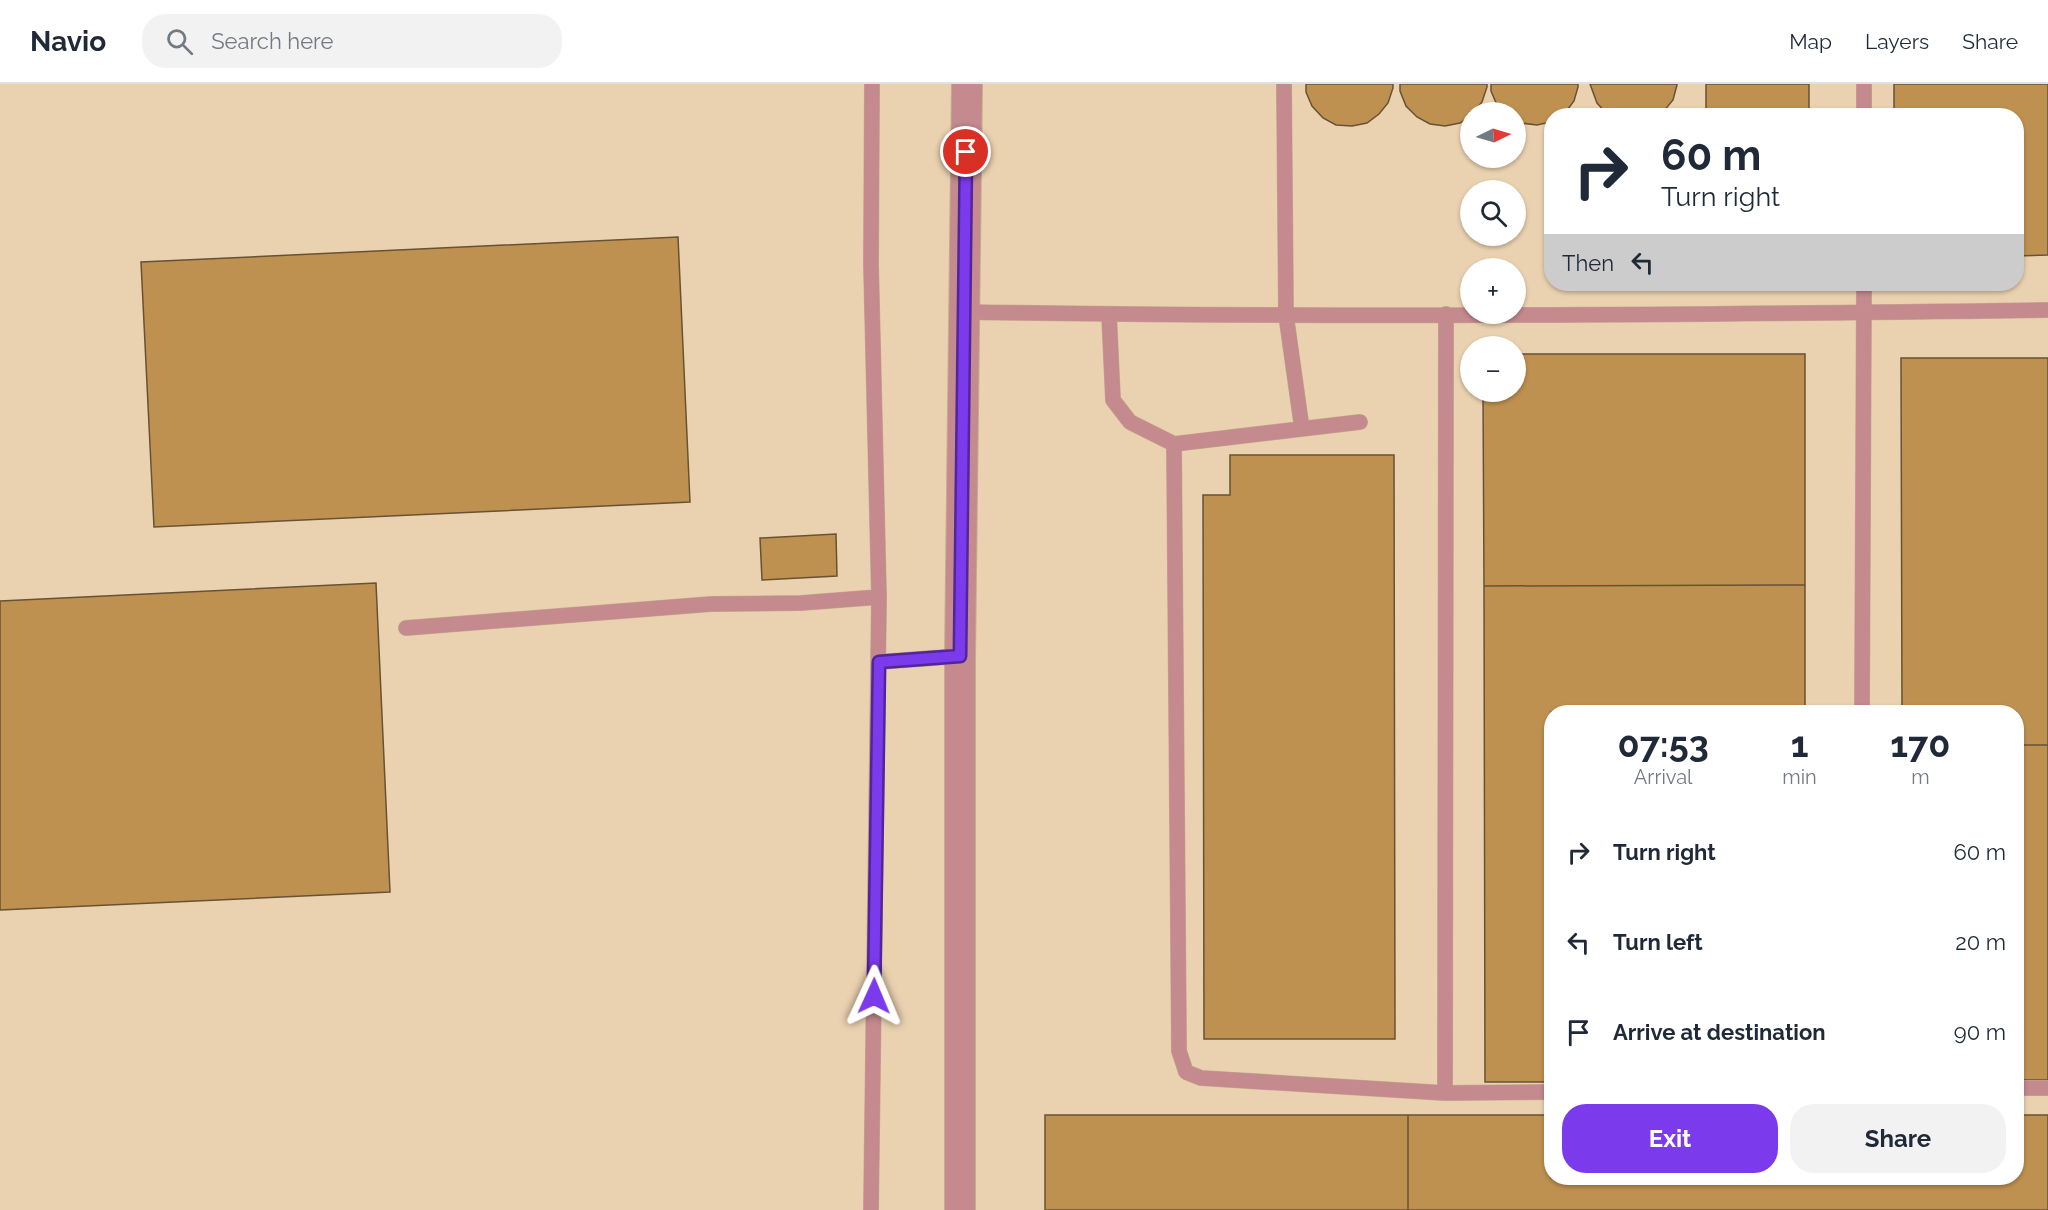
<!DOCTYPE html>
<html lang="en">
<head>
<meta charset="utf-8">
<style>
	body { margin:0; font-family:Raleway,sans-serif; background:#f2f2f3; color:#1f2937; height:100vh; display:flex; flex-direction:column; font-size:22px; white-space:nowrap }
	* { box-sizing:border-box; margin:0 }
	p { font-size:20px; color:#747a83 }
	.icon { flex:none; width:33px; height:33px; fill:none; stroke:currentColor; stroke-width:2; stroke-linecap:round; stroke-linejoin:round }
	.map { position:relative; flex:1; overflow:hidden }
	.details { position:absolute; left:1544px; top:621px; width:480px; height:480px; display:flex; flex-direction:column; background:#fff; border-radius:24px; box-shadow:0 2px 4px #0004 }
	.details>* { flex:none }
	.banner { position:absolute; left:1544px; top:24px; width:480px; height:183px; border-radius:24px; box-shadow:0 2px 4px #0004; background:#fff; color:#1f2937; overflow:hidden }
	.needle { width:39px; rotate:85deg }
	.controls { position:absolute; left:1460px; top:18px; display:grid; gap:12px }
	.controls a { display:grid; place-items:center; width:66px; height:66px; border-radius:50%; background:#fff; box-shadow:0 2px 4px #0004; font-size:30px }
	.pin { position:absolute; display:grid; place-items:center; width:51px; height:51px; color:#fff; margin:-26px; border:3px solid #fff; border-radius:50%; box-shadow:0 2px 6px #0007 }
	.me { position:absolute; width:66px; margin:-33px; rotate:1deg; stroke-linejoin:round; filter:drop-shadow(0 0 4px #0008) }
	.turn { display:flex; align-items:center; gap:21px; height:126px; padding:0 18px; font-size:27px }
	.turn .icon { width:78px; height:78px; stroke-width:2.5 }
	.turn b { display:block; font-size:42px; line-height:51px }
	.then { display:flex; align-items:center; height:57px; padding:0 18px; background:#0003; gap:12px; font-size:22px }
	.eta { display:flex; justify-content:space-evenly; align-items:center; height:102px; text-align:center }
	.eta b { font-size:36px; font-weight:700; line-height:42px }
	.cta { display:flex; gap:12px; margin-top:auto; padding:12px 18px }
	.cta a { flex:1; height:69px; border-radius:24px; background:#7c3aed; color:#fff; font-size:24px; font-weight:700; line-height:69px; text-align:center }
	.cta a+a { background:#f2f2f3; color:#1f2937 }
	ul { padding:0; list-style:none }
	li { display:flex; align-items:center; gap:18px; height:90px; padding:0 18px }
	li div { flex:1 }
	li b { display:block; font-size:22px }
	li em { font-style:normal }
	header { display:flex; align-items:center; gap:36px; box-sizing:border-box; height:84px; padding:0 30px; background:#fff; border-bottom:2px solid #e0e1e3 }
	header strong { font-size:28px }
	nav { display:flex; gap:33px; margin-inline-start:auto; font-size:21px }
	.search { width:420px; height:54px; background:#f2f2f3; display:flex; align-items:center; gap:15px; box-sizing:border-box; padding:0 21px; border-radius:24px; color:#747a83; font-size:22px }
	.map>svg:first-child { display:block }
	.building { fill:#bf9150; stroke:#675235; stroke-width:1.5 }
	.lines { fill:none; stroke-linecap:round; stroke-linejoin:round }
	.service-casing { stroke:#c3ad91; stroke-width:16 }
	.minor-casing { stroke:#c3ad91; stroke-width:32 }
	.service { stroke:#c48a8e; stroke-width:15 }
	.minor { stroke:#c48a8e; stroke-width:30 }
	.route-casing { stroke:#51269a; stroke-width:15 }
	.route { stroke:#7c3aed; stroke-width:10 }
</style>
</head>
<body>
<header>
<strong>Navio</strong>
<div class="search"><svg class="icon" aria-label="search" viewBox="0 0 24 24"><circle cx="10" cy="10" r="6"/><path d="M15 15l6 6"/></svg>Search here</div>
<nav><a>Map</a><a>Layers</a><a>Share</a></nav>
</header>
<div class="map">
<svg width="2048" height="1126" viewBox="0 0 2048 1126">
	<rect width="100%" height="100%" fill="#ead1b0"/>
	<!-- building -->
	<path class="building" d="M1306,0H1393V4L1388,19L1379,30L1367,39L1352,42L1336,41L1323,34L1312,22L1306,8Z
		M1400,0H1487V3L1482,18L1474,28H1470V32L1460,39L1445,42L1430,40L1417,33L1406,22L1400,7Z
		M1491,0H1578V3L1574,17L1565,29L1561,32H1551V38L1537,41L1521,39L1515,36V28H1505L1497,21L1491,7Z
		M1590,0H1677V1L1673,16L1663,28L1658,32H1609L1597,19Z
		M1706,0H1809V32H1706Z
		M1894,0H2048V171L2016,172V32H1894Z
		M678,153L690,418L154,443L141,178Z
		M1515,270H1805V501L1484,502L1483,308H1515Z
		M1901,274H2048V661H2016V628H1902Z
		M1230,371H1394L1395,955H1204L1203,411H1230Z
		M836,450L837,492L762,496L760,454Z
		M376,499L390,808L0,826V517Z
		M1805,501V628H1551V998H1485L1484,502Z
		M2016,661H2048V996H2016Z
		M1045,1031H1408V1126H1045Z
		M1408,1031H1551V1094H2016V1031H2048V1126H1408Z"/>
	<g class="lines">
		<defs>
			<path id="service" d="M1284,0L1286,231L1302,345
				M1864,0V32
				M965,228C1326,234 1687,231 2048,226
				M1109,230L1113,316L1130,338L1174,360
				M1360,338L1174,360L1179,967L1186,988L1201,994L1445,1009L1551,1008
				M406,544L711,520L801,519L879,513
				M879,578L960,572
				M1862,628L1864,200
				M2016,1004H2048
				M1445,1009L1446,230
				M871,1126L879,513L871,180L872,0"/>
			<path id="minor" d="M960,1126V572L967,0"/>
		</defs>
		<!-- service casing -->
		<use href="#service" class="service-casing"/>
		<!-- minor casing -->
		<use href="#minor" class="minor-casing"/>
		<!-- service -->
		<use href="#service" class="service"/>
		<!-- minor -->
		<use href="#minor" class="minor"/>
	</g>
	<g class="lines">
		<defs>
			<path id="route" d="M874,912L879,578L960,572L966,68"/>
		</defs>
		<!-- route casing -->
		<use href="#route" class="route-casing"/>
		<!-- route -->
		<use href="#route" class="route"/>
	</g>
</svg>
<div class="controls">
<a><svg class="needle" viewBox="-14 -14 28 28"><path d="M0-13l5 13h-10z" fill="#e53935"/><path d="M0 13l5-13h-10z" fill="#747a83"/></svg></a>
<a><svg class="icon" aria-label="search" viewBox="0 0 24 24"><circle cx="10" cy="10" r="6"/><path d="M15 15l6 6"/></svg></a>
<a>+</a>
<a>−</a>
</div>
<div class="pin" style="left:966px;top:68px;background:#d93025"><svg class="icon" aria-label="arrive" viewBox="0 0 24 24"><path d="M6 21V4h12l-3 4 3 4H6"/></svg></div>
<svg class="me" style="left:874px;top:912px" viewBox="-20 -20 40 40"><path d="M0-17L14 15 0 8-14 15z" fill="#7c3aed" stroke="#fff" stroke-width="4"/></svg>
<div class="banner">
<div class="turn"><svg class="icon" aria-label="right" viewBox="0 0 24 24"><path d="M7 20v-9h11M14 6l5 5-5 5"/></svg><div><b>60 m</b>Turn right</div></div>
<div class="then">Then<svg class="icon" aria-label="left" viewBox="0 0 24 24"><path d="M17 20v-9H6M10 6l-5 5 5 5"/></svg></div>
</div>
<section class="details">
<div class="eta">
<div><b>07:53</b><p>Arrival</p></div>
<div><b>1</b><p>min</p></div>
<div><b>170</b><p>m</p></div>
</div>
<ul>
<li><svg class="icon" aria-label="right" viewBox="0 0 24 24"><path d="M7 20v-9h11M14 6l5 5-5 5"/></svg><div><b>Turn right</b></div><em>60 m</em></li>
<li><svg class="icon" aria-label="left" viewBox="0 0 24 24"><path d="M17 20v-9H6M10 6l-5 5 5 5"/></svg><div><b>Turn left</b></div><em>20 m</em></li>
<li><svg class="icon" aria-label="arrive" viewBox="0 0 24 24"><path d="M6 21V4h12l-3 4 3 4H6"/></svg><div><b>Arrive at destination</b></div><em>90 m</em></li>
</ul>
<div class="cta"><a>Exit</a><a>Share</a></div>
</section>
</div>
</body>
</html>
